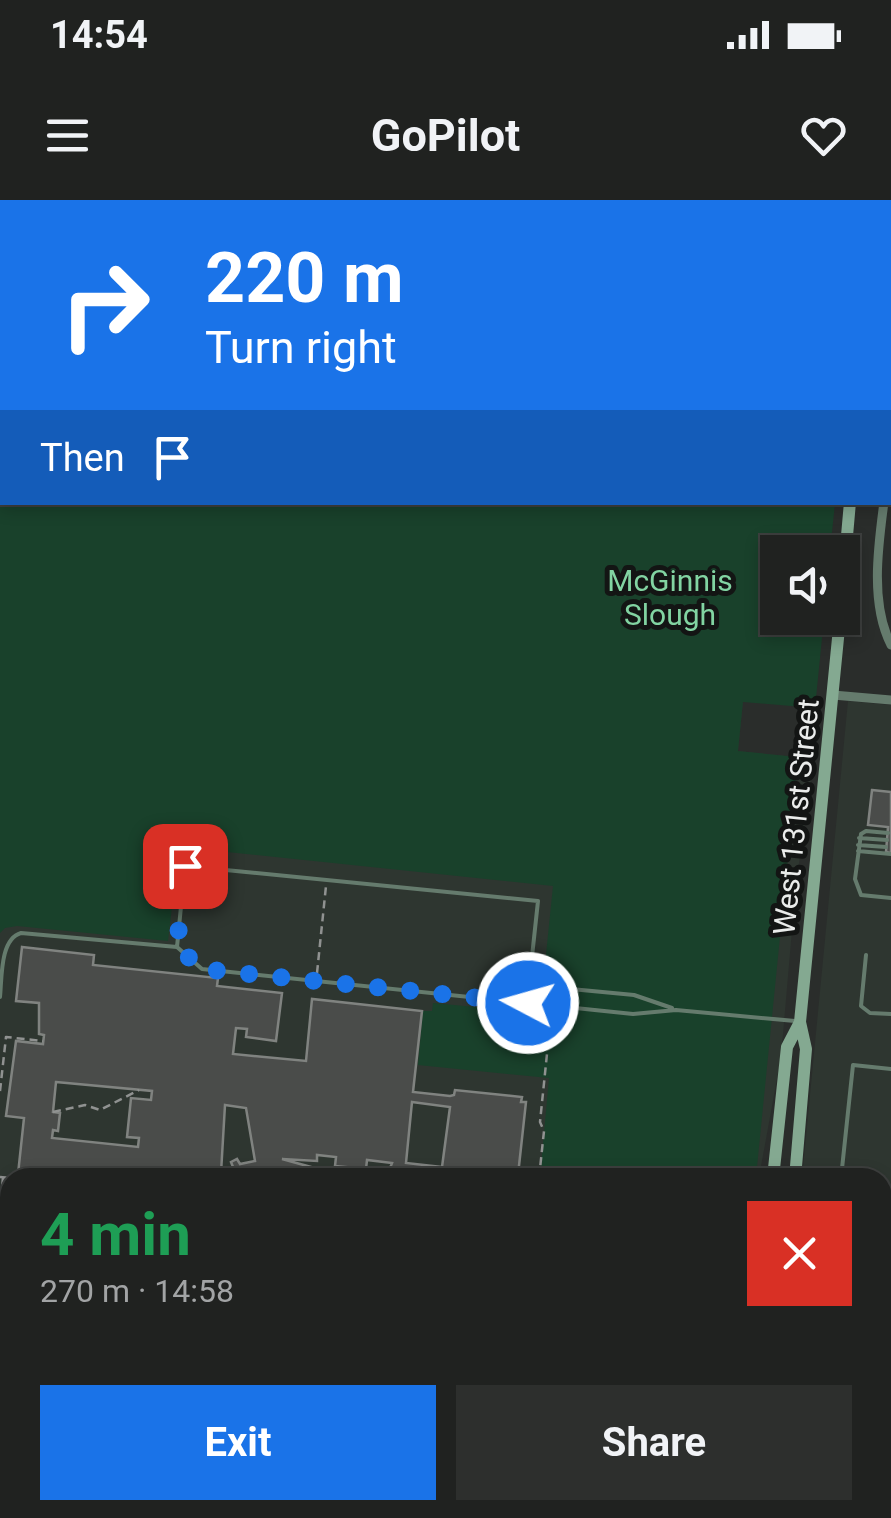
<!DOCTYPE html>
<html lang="en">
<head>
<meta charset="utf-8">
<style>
	body { margin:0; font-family:Roboto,sans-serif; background:#2d2f2d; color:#f1f3f6; height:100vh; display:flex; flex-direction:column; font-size:38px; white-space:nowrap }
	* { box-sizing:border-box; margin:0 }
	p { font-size:32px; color:#a2a4a5 }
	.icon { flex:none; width:55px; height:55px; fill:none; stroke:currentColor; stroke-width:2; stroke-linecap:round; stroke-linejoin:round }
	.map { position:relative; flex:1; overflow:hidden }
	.side { position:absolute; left:0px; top:968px; width:892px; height:352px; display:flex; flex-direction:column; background:#202220; border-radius:30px 30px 0 0; box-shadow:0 5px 15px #0003,0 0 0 2px #3d3f3e }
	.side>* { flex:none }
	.hud { position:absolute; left:0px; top:0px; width:892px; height:305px; box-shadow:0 5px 15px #0003,0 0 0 2px #3d3f3e; background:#1a73e8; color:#fff; overflow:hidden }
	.tools { position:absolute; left:760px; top:335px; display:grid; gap:20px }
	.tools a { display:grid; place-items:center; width:100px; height:100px; border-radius:0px; background:#202220; box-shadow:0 5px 15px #0003,0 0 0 2px #3d3f3e; font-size:50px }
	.pin { position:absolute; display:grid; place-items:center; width:85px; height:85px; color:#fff; margin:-42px; border-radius:20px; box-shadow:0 5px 15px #0006 }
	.me { position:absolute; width:110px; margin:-55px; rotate:276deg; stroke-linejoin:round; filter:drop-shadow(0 0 8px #0008) }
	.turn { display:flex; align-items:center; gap:35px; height:210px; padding:0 40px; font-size:45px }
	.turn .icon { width:130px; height:130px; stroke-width:2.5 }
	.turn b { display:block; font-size:70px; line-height:85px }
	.then { display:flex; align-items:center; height:95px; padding:0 40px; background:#0003; gap:20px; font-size:38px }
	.round { display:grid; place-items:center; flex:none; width:105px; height:105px; border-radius:0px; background:#2d2f2d }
	.head { display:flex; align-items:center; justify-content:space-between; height:170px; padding:0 40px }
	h1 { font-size:60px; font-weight:700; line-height:75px; color:#1e9e55 }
	.button { display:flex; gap:20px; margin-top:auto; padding:20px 40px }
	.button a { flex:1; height:115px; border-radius:0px; background:#1a73e8; color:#fff; font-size:40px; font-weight:700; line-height:115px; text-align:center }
	.button a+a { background:#2d2f2d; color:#f1f3f6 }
	.status { display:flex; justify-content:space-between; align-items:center; height:70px; padding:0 50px; background:#202220; direction:ltr }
	.status svg { height:28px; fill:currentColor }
	header { display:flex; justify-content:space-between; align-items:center; height:130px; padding:0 40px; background:#202220; font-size:45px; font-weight:700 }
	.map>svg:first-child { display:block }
	.built { fill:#2e3630 }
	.green { fill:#19412b }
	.building { fill:#4a4c4a; stroke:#808380; stroke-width:2.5; fill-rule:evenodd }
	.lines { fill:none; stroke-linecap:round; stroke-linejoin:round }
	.path { stroke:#909291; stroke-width:2.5; stroke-dasharray:8 5; stroke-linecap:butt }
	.lane { stroke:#657b6d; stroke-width:4 }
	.street { stroke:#657b6d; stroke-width:9 }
	.secondary { stroke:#84a991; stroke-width:12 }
	.highway { stroke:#b2ebc7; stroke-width:15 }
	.route { stroke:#1a73e8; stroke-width:18; stroke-dasharray:0 32.4 }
	.labels { text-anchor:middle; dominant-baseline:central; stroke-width:10; stroke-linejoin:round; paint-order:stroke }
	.park-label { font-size:30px; fill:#82d4a2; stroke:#131514 }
	.street-label { font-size:30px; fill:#eaeceb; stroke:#131514 }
</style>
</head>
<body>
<div class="status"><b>14:54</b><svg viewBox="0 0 49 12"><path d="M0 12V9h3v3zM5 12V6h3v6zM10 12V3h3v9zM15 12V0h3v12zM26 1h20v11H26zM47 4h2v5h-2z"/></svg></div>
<header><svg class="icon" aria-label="menu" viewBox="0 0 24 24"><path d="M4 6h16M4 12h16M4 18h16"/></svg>GoPilot<svg class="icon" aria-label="heart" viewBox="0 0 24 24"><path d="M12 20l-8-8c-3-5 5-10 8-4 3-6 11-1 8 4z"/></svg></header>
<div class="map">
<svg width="891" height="1318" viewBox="0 0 891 1318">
	<rect width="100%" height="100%" fill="#2a2d2b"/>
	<!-- built -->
	<path class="built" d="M743,501L738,551L814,559L796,684L781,857L759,977L10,978V1093L0,1092V506Z
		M848,501L891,505V1187L882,1186V978H802Z
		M883,1221L891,1222V1318H769L770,1310H882Z
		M287,1310H737L736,1318H289Z"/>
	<!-- green -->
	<path class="green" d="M0,0H864L2,2V302L835,303L830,352H778V418H824L815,508L743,502L738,551L798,557L756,977H540L549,878L418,865L423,811H432L433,803L540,813L553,686L179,647L168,741L17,726L5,728L0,733Z"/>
	<!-- building -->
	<path class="building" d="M872,590L891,592V653L886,652L888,627L868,625Z
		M22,747L94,755L93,765L218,778L217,786L282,793L276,841L246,837L247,829L236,828L233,854L306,861L312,799L422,811L413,892L450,896L454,895L455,890L522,897L521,902H526L518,975L441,978L442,974H434V978H386L392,963L367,960L366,969L335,966L336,957L317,955V961L282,959L311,967L331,978H87L18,974L24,918L6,916L16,841L43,844L44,835L39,834V803L16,801ZM56,882L152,891L151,900L131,898L127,937L139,938L138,947L52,938L53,930L58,931L60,913L53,912ZM412,902L450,907L442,967L406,963ZM225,905L246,908L255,961L240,964L237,959L231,962L233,967L221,973Z
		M812,1310H878L877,1318L812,1315Z"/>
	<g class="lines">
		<!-- path -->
		<path class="path" d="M317,773L326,686
			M0,891L6,837L43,841
			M53,912L85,905L100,910L139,890
			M0,977L10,978
			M539,978L544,931L540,922L551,815
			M1,999L3,977
			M0,1082L10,1083"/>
		<!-- lane -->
		<path class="lane" d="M888,633L866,631L861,634L855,679L861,695L891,698
			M859,638L887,640
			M858,645L886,647
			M858,651L891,654
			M177,747L185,666L538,701L527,803
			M866,755L861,806L870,813L891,814
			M529,785L634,795L672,808
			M0,797C2,777 0,739 21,733L177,747L202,769L633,814L676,810L795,821
			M841,978L853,865L891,869
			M882,1019L891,1020
			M0,1062L10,1063
			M882,1071L891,1072
			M882,1095L891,1099
			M883,1187L891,1113
			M882,1309L886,1269H891
			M478,1318V1310
			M654,1318L655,1310
			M708,1318L709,1310
			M806,1318L807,1310"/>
		<!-- street -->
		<path class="street" d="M890,83H891
			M890,266L891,259
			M884,302C878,347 870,404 891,445
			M833,495L891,500
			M0,1249L10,1254
			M77,1310L85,1318
			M285,1310L287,1318
			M98,1318L106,1310
			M264,1318L265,1310"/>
		<!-- secondary -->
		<path class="secondary" d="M877,2V0
			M842,392L850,302
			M773,978L787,847L800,822
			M795,978L806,849L800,822L840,418
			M744,1318V1310
			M761,1318L762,1310"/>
		<!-- highway -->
		<path class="highway" d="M0,1102L10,1103
			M0,1132L10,1133
			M882,1192H891
			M882,1218L891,1219"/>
	</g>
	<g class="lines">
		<!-- route -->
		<path class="route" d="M185,666L177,747L202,769L528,803"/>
	</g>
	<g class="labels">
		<!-- park labels -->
		<g class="park-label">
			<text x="670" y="380">McGinnis<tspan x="670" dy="34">Slough</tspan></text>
		</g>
		<!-- street labels -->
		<g class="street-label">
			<text transform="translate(796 617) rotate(-84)">West 131st Street</text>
		</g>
	</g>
</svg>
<div class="tools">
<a><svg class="icon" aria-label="sound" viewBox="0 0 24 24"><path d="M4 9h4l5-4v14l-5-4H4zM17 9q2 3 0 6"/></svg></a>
</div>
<div class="pin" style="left:185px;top:666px;background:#d93025"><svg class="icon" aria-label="arrive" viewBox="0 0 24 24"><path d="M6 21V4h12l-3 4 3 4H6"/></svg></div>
<svg class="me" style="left:528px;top:803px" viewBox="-20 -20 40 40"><circle r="17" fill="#1a73e8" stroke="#fff" stroke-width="3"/><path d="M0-11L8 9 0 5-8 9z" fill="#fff"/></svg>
<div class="hud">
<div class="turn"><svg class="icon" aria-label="right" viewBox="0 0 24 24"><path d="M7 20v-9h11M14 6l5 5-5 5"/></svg><div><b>220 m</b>Turn right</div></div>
<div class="then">Then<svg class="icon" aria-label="arrive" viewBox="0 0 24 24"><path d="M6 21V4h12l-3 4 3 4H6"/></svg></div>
</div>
<section class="side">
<div class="head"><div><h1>4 min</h1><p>270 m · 14:58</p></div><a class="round" style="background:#d93025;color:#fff"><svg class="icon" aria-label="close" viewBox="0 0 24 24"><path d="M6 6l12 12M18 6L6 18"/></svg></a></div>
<div class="button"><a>Exit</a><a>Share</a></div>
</section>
</div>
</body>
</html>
